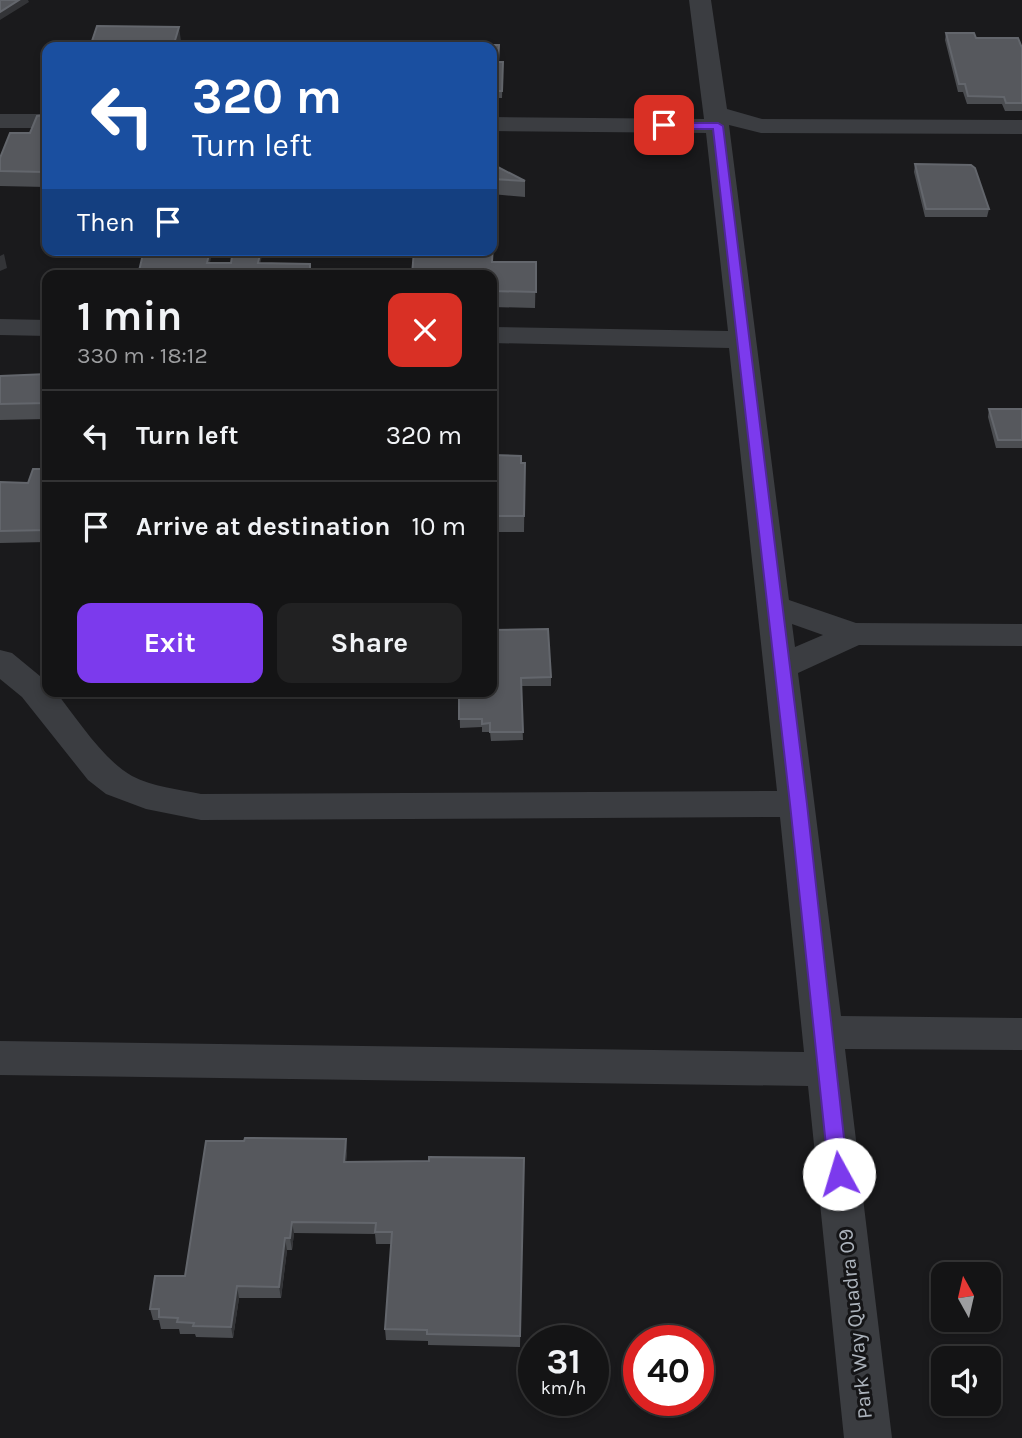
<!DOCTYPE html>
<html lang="en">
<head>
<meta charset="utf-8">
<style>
	body { margin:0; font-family:Karla,sans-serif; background:#212122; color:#f1f3f6; height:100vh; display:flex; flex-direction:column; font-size:26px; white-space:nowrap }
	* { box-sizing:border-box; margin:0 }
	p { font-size:23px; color:#9d9ea0 }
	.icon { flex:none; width:38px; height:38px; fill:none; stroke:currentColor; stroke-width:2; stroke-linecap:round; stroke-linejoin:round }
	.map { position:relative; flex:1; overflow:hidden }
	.drawer { position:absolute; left:42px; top:270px; width:455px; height:427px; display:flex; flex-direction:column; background:#141415; border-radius:14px; box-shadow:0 4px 10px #0003,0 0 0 2px #333334 }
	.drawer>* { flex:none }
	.banner { position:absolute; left:42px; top:42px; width:455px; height:214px; border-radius:14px; box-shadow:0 4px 10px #0003,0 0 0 2px #333334; background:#1a4fa0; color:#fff; overflow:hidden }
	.needle { width:46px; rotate:352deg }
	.tools { position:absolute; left:931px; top:1262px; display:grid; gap:14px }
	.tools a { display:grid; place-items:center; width:70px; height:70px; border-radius:14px; background:#141415; box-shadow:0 4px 10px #0003,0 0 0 2px #333334; font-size:35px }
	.speed { position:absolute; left:518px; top:1325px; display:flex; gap:14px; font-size:35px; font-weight:700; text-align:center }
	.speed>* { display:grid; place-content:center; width:91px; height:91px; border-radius:50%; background:#141415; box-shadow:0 4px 10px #0003,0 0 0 2px #333334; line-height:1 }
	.speed small { font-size:18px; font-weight:400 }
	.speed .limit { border:10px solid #d22; background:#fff; color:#111 }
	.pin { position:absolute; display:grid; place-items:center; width:60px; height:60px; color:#fff; margin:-30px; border-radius:14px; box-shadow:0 4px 10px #0006 }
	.me { position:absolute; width:77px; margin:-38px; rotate:354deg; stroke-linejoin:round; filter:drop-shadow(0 0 5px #0008) }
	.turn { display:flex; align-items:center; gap:24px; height:147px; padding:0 35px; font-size:32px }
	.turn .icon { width:91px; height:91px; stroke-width:2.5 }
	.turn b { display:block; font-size:49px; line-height:60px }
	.then { display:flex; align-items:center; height:66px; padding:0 35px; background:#0003; gap:14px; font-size:26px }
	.round { display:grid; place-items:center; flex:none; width:74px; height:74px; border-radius:14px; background:#212122 }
	.head { display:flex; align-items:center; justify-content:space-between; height:119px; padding:0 35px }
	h1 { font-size:42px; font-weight:700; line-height:52px }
	.cta { display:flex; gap:14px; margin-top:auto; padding:14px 35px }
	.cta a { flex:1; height:80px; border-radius:14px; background:#7c3aed; color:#fff; font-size:28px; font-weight:700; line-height:80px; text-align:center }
	.cta a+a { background:#212122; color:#f1f3f6 }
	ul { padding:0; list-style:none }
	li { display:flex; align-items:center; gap:21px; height:91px; padding:0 35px; border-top:2px solid #333334 }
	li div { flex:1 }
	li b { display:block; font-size:26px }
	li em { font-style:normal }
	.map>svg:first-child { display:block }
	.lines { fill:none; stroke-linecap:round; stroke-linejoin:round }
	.minor { fill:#3b3d41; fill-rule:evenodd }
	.wall { fill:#4b4d51 }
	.shaded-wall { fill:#333437 }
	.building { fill:#56585d; stroke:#63666c; stroke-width:2 }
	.route { fill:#7c3aed; stroke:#51269a; stroke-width:2 }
	.labels { text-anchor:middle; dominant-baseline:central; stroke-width:6; stroke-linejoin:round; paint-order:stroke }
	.street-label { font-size:21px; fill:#acb3bc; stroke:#151517 }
</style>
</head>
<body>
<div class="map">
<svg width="1022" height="1438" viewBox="0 0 1022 1438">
	<rect width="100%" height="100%" fill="#1a1a1c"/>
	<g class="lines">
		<!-- minor -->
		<path class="minor" d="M689,0H711L727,109L762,119L1022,120V134L761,133L729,125L789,600L856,623L1022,624V646L859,645L798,673L841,1016L1022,1018V1050L845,1049L892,1438H844L808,1086L0,1075V1041L804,1052L780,817L201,820L146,809L106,794L88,780L22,697L0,679V650L12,653L46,681L47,691H55C76,717 103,760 132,776C153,787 178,789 201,794L777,791L729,348L492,343V327L728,331L706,133L492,131V117L704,119ZM792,624L823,635L795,647Z
			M0,114H47V128H0Z
			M0,319L47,320V336L0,335Z"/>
	</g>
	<!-- wall -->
	<path class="wall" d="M946,33L1022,48V111H1005L1002,104H967L963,92H958L945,40Z
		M492,47L498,62H503L502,98H492Z
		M47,88V182L46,187L0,186V158L30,133L46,115L44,97Z
		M915,164L989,209L987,217H925L914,172Z
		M492,179L525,181V197L492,194Z
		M493,262H536L535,308L492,307Z
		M47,374V419L0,420V376Z
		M989,409H1022V448H996L988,417Z
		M492,455L521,463H525L524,532H492Z
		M47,469V542L0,543V482L28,483Z
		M492,630L551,677V686H521L523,740L491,741L490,732H482V727L460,728L459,691Z
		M346,1139L347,1151L346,1162L429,1161L524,1158L520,1347L428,1345V1341L386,1340L385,1329L391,1244H376L375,1234L294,1233L292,1250H287L281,1298H239L233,1338L196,1337L195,1334H180L179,1329H161L159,1320H153L150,1309L185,1276L244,1141Z"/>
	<!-- shaded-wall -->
	<path class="shaded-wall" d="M19,0H28L29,2L0,20V12Z
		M179,27L181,41L179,47H173Z
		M45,166L47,178L46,187L43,172Z
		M210,250H213L208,271L207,263Z
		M261,250H263L259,271L258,263Z
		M4,254L7,268L0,271V256Z
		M346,1139L347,1151L345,1174L344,1162Z
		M292,1222L294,1233L292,1250L290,1238Z
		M285,1238L287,1250L281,1298L279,1287Z
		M237,1286L239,1298L233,1338L231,1327Z"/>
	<!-- building -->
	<path class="building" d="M0,0H19L0,12Z
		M97,26L179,27L173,47H90Z
		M946,33H974L976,38H1018L1022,48V103H1006L1004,97L968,96L965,84H959Z
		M448,45H499L498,62H503L502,91H492V47H448Z
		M47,88V166H45L43,172L0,171V158L10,133H30L37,116L46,115L47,99L44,97Z
		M492,164L525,181L492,179Z
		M915,164L971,165L975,168L989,209H926Z
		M492,244H493L492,262H536V292L492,291V275H412L414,250H492Z
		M144,250H210L207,263H231L233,250H261L258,263L310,264V275H138Z
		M47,374V403L0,404V376Z
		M989,409H1022V440H998Z
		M492,455L521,456V463H525L524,516H492Z
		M33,469H47V530L0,531V482L28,483Z
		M548,629L551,677L521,678L523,732H490V723L482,724V719H459V691H492V630Z
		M245,1138L346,1139L344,1162L429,1161V1157L524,1158L520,1336L427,1334V1330L385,1329L392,1232H375L376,1223L292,1222L290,1238H285L279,1287L237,1286L231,1327L193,1326L194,1323L177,1322L178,1318L159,1317V1309H150L155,1276H185L206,1141H244Z"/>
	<!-- route -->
	<path class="route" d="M660,123H718L723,126L807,804L848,1174L846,1180L839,1183L832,1180L829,1174L790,804L713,129H664L658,125Z"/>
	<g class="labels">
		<!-- street labels -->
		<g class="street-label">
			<text transform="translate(855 1324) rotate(-96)">Park Way Quadra 09</text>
		</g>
	</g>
</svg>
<div class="tools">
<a><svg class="needle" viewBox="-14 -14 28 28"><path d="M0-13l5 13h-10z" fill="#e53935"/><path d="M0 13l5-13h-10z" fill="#9d9ea0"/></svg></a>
<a><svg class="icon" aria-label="sound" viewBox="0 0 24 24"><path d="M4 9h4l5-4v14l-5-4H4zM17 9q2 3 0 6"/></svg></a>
</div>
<div class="speed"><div>31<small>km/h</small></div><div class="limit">40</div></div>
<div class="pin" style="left:664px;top:125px;background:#d93025"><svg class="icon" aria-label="arrive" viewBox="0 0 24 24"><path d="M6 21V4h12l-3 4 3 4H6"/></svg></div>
<svg class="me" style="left:839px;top:1174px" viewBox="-20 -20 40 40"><circle r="19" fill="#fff"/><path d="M0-13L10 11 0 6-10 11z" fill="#7c3aed"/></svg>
<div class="banner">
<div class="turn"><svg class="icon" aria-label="left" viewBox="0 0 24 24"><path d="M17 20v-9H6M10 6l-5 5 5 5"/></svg><div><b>320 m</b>Turn left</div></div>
<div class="then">Then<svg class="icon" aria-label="arrive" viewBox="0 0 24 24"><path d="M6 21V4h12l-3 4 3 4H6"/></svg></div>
</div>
<section class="drawer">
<div class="head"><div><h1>1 min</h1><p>330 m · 18:12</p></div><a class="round" style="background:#d93025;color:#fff"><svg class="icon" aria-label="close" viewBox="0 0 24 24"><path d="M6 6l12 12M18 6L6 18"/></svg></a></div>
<ul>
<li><svg class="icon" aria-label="left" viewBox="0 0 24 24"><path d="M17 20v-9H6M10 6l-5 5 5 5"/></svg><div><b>Turn left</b></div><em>320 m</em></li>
<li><svg class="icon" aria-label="arrive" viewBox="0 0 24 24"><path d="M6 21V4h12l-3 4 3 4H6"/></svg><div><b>Arrive at destination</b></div><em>10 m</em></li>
</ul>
<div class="cta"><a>Exit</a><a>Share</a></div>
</section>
</div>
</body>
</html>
